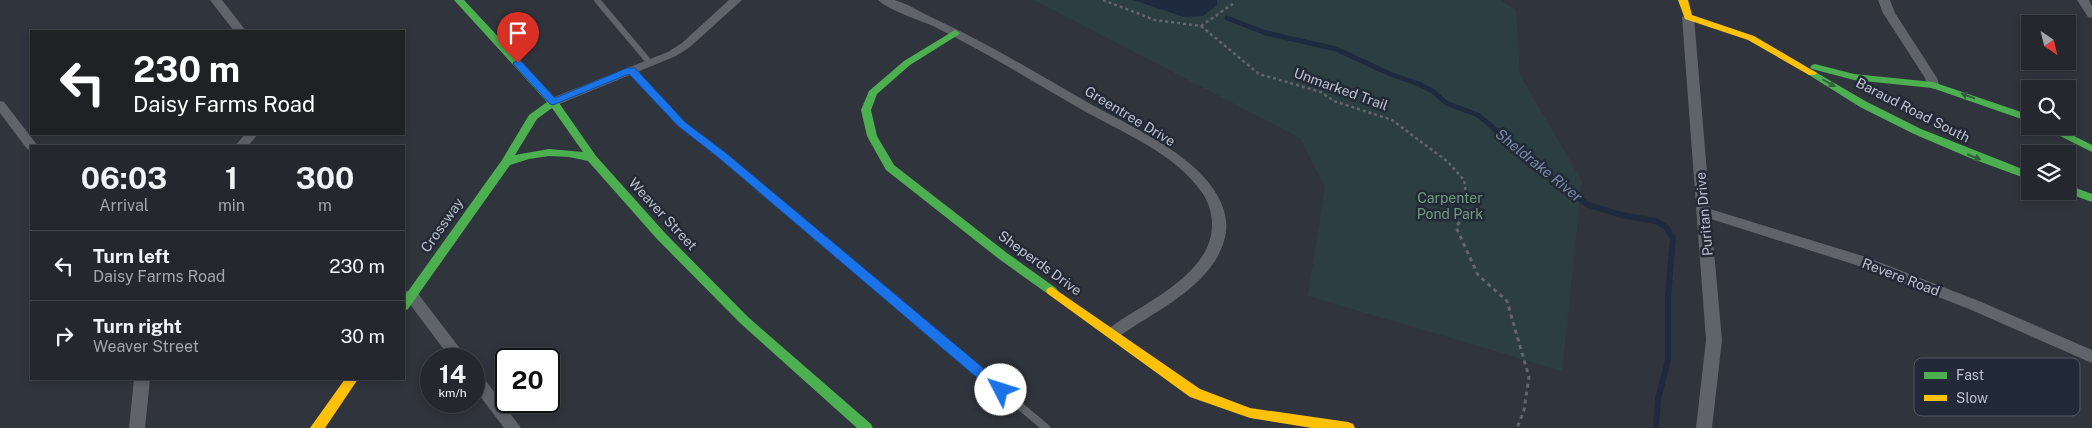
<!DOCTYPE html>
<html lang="en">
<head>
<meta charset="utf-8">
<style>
	body { margin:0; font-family:"Public Sans",sans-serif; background:#2c2f35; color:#f1f3f6; height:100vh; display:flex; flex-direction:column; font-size:19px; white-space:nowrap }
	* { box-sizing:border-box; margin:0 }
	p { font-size:16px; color:#a3a5aa }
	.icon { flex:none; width:28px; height:28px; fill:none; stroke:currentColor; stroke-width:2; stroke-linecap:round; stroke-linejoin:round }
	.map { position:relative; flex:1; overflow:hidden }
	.sheet { position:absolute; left:30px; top:145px; width:375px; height:235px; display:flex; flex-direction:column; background:#24272d; border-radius:0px; box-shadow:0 2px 8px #0003,0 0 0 1px #414449 }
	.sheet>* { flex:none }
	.guide { position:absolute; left:30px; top:30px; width:375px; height:105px; border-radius:0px; box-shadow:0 2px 8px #0003,0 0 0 1px #414449; background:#202124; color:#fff; overflow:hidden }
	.needle { width:32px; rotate:145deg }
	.buttons { position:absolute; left:2021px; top:15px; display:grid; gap:10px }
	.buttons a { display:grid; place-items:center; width:55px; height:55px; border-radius:0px; background:#24272d; box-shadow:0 2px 8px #0003,0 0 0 1px #414449; font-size:25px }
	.speed { position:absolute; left:420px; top:348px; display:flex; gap:10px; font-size:25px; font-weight:700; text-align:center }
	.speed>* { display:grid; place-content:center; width:65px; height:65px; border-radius:50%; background:#24272d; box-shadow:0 2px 8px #0003,0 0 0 1px #414449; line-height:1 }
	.speed small { font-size:12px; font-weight:400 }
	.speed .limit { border:2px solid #111; border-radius:8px; background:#fff; color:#111 }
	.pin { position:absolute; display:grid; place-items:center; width:42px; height:42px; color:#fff; margin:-51px -21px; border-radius:50% 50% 50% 0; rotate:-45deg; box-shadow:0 0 5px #0007 }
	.pin .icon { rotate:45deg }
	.me { position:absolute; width:55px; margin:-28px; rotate:310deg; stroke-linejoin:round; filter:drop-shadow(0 0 4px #0008) }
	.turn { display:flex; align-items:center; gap:18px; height:105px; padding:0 20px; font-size:22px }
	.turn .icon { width:65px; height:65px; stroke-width:2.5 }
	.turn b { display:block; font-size:35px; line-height:42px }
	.eta { display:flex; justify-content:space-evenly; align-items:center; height:85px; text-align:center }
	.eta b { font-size:30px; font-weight:700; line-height:35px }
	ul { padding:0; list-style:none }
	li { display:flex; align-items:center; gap:15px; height:70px; padding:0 20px; border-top:1px solid #414449 }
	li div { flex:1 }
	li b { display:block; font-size:19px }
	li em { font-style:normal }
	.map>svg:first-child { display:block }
	.green { fill:#2d3e42 }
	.water { fill:#1f2a3f }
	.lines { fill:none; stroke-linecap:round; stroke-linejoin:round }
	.stream-far1 { stroke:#1f2a3f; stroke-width:5 }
	.stream { stroke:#1f2a3f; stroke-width:6 }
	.path-far1 { stroke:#62666b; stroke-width:2.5; stroke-dasharray:3 3; stroke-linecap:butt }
	.path { stroke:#62666b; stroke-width:3; stroke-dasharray:4 4; stroke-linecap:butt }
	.lane-far1 { stroke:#60636a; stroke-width:6 }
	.lane { stroke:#60636a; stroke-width:8 }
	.street { fill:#60636a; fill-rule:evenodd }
	.fast { fill:#4caf50; fill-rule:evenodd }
	.slow { fill:#ffc107; fill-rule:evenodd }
	.oneway { fill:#335f41 }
	.route { fill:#1a73e8; stroke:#114b97 }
	.labels { text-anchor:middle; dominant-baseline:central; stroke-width:5; stroke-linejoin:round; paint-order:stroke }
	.street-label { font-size:14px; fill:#bbc0cb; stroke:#222a37 }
	.park-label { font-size:14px; fill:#749a7f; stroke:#222a37 }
	.water-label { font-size:15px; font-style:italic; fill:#7789a7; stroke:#222a37 }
	.key { fill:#222a37; stroke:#505763; stroke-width:1 }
	.key-label { font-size:14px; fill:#bbc0cb }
</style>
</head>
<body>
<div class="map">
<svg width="2092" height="428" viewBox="0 0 2092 428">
	<rect width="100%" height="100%" fill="#30343c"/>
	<!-- green -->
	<path class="green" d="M1034,0H1501L1516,10L1520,75L1582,181L1562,371L1308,296L1325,187L1300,138Z"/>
	<!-- water -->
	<path class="water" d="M1133,0H1217V5L1203,16L1184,17Z"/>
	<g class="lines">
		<!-- stream-far1 -->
		<path class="stream-far1" d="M1227,18L1266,33L1336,49L1390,74L1419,84L1434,92L1446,103L1478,115L1571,194"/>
		<!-- stream -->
		<path class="stream" d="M1570,193L1589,205L1621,215L1656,221L1666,227L1673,238L1668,296V360L1658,399L1656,428"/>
		<!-- path-far1 -->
		<path class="path-far1" d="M1103,0L1155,20L1201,26L1259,74L1321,92L1334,101L1392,120L1448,162L1464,180L1466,194
			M1201,26L1234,3"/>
		<!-- path -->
		<path class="path" d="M1466,193L1469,208L1456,227L1478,275L1507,301L1529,377L1524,410L1517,428"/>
		<!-- lane-far1 -->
		<path class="lane-far1" d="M597,0L650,63
			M631,70L682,124L767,194"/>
		<!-- lane -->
		<path class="lane" d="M766,193L1046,428"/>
		<!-- street -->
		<path class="street" d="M210,0H222L246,31H234Z
			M729,0H742L690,47L676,56L557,105L553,106L547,102L549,99L668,52L682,43Z
			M878,0C883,0 889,0 894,0C907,3 922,13 935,19C987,43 1037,73 1087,102C1124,123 1164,140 1196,169C1213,185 1229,208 1226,232C1218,284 1156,310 1118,337H1108L1105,333L1108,329C1139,306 1181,289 1203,255C1215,236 1215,213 1203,194C1175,152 1120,132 1079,108C1031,80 983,51 933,26C919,20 888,10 878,0Z
			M1878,0H1890L1895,13L1937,78L1939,85L1937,88L1933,89L1927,85L1925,78L1883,13Z
			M2077,0H2089L2092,6V18L2088,17Z
			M1688,14L1694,17L1710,209L1866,257L1979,301L2092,350V363L1969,309L1856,265L1711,219L1722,340L1712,428H1696L1706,340L1682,17Z
			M0,101L4,102L38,146H31V150L27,149L0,113Z
			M245,134H258L248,146H235Z
			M411,290L416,291L468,359H451L406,299L404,295L406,291Z
			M474,371L480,373L521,428H504L474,388Z
			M134,379H150L145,428H129Z"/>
		<!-- fast -->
		<path class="fast" d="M454,0H464L557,100L596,156L665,233L748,317L871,424L873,428H857L740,323L657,239L588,161L569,157L549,156L529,159L510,165L408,309L404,311V297L502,160L529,115L547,102ZM552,108L583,152L549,149L515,155L537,119Z
			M955,30L960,33L958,35L910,65L877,94L871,110L877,136L894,165L1007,253L1056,288L1058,291L1056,294H1048L999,259L886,170L867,136L861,110L869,91L904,61Z
			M1815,64L1854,74L1933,82L2030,115V122L1932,88L1854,80L1812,69L1810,67L1812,65Z
			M1812,70L1867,102L1921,129L2030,172V180L1970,158L1914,134L1860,107L1809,75L1807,73L1809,71Z
			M2040,126H2054L2092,145V152Z
			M2068,185L2092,194V202L2064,192L2068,191Z"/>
		<!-- slow -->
		<path class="slow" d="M1678,0H1688L1692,15L1754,36L1817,73L1815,75H1809L1748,40L1685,19Z
			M1052,287L1200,389L1250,408L1348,422L1353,424L1355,428H1312L1250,418L1190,397L1048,294L1046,291L1048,288Z
			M345,379H358L325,428H310Z"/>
	</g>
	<!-- one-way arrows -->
	<defs><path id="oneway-solid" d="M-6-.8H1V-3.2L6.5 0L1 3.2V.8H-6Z" transform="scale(1.25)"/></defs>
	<g class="oneway">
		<use href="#oneway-solid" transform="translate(1829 83) rotate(30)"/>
		<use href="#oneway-solid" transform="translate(1968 96) rotate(-159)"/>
		<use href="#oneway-solid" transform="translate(1974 157) rotate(22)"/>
	</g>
	<!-- route -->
	<path class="route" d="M518,60L521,61L555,98L627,68H635L685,122L726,153L1006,387L1008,390L1006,394H996L719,158L678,126L629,74L553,105L550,104L514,65L513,63Z"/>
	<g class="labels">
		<!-- street labels -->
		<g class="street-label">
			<text transform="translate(1341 89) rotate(20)">Unmarked Trail</text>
			<text transform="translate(1913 110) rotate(27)">Baraud Road South</text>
			<text transform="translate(1130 116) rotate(31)">Greentree Drive</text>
			<text transform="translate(663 214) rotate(47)">Weaver Street</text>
			<text transform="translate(1704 214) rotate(-95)">Puritan Drive</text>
			<text transform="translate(442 225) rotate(-55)">Crossway</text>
			<text transform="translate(1040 263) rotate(36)">Sheperds Drive</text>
			<text transform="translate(1901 277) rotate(21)">Revere Road</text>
		</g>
		<!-- park labels -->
		<g class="park-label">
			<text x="1450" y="198">Carpenter<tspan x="1450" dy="16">Pond Park</tspan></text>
		</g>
		<!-- water labels -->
		<g class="water-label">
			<text transform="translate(1539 165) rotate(39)">Sheldrake River</text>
		</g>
	</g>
	<!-- legend -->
	<rect x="1914" y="358" width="166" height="58" rx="8" class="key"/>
	<rect x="1924" y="372" width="23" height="7" fill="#4caf50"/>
	<rect x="1924" y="395" width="23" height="6" fill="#ffc107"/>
	<g class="key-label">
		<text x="1956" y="380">Fast</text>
		<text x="1956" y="403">Slow</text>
	</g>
</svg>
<div class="buttons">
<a><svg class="needle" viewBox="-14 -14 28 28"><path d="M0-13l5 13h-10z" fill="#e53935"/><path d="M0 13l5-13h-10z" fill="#a3a5aa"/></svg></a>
<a><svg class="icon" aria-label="search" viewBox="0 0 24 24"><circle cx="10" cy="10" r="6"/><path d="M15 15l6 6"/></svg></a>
<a><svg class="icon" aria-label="layers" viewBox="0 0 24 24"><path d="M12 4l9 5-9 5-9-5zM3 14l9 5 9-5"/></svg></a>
</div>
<div class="speed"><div>14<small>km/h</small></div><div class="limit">20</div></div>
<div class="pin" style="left:518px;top:63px;background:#d93025"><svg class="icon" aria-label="arrive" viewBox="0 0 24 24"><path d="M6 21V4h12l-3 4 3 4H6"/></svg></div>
<svg class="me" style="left:1001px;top:390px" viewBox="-20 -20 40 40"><circle r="19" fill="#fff"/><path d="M0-13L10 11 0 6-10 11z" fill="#1a73e8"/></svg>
<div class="guide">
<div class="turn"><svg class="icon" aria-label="left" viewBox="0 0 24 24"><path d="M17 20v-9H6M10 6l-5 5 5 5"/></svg><div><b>230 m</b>Daisy Farms Road</div></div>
</div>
<section class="sheet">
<div class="eta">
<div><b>06:03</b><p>Arrival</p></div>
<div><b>1</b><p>min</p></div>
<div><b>300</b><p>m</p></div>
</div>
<ul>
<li><svg class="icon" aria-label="left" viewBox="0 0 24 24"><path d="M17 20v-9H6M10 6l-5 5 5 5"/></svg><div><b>Turn left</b><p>Daisy Farms Road</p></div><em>230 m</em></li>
<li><svg class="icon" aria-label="right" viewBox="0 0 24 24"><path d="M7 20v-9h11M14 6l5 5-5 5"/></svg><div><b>Turn right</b><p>Weaver Street</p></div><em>30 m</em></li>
</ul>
</section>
</div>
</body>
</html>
